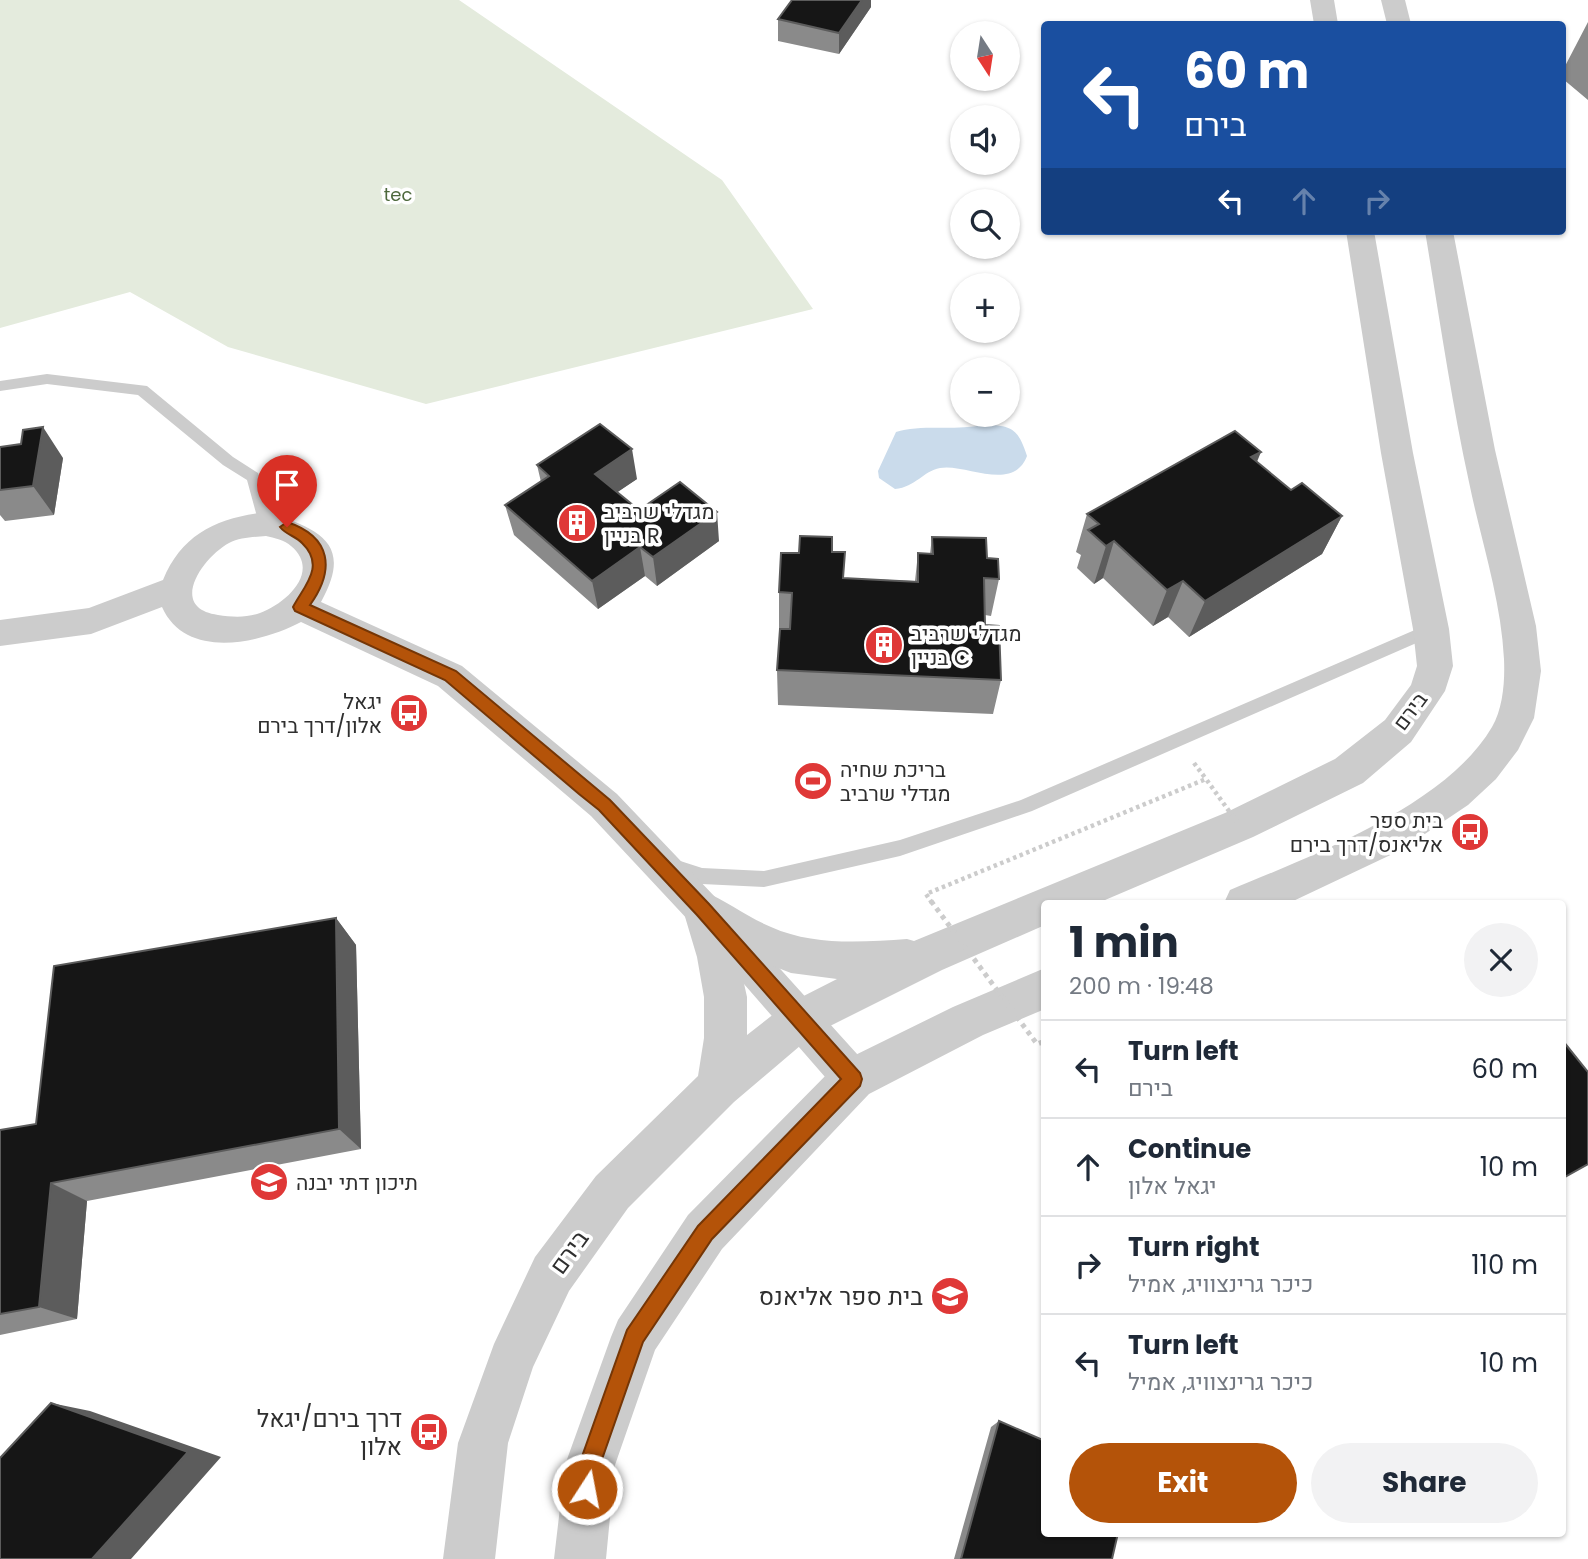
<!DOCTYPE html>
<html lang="en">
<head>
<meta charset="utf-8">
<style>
	body { margin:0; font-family:Poppins,Heebo,sans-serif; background:#f2f2f3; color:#1f2937; height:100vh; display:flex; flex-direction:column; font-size:26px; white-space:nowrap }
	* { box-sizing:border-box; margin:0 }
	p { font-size:23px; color:#747a83 }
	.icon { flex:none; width:38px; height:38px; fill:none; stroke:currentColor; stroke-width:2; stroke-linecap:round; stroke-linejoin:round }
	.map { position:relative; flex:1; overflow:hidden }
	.sheet { position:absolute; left:1041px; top:900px; width:525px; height:637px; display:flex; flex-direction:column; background:#fff; border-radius:7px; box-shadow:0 2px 5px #0004 }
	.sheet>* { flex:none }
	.top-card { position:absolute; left:1041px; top:21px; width:525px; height:214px; border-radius:7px; box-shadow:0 2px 5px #0004; background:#1a4fa0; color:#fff; overflow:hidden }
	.needle { width:46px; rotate:168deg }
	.tools { position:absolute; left:950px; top:21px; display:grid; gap:14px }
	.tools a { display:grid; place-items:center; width:70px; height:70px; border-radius:50%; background:#fff; box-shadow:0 2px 5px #0004; font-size:35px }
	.pin { position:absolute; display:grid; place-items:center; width:60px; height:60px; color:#fff; margin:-72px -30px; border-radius:50% 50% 50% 0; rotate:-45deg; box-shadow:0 0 7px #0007 }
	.pin .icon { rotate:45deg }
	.me { position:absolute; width:77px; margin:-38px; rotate:11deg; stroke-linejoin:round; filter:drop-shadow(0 0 5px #0008) }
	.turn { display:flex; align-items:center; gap:24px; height:147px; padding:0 28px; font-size:32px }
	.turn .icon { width:91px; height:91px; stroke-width:2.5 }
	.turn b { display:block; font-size:49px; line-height:60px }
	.lanes { display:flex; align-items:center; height:66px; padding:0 28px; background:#0003; justify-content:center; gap:35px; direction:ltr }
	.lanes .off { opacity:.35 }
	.round { display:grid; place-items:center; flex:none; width:74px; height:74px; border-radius:37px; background:#f2f2f3 }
	.headline { display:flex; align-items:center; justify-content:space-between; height:119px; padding:0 28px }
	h1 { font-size:42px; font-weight:700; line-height:52px }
	.cta { display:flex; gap:14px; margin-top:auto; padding:14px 28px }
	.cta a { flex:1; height:80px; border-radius:42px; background:#b45309; color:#fff; font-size:28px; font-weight:700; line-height:80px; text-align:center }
	.cta a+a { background:#f2f2f3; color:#1f2937 }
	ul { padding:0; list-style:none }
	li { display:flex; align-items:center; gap:21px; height:98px; padding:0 28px; border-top:2px solid #e0e1e3 }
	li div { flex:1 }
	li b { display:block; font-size:26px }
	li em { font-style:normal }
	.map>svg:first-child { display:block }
	.green { fill:#e4ebdd }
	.water { fill:#cadbeb }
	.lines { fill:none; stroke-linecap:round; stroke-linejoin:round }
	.path { stroke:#ccc; stroke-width:4.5; stroke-dasharray:3.5 3.5; stroke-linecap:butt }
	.service { fill:#ccc; fill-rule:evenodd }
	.minor { fill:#ccc; fill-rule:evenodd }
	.tertiary { fill:#ccc; fill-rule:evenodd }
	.path-bridge-far1 { stroke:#ccc; stroke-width:4.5; stroke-dasharray:3.5 3.5; stroke-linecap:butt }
	.path-bridge { stroke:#ccc; stroke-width:5; stroke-dasharray:4.5 4.5; stroke-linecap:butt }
	.wall { fill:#8a8a8a }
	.shaded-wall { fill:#5c5c5c }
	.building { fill:#161616; stroke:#5c5c5c; stroke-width:2 }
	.route { fill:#b45309; stroke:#753606; stroke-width:2 }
	.labels { text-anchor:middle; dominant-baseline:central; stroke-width:7; stroke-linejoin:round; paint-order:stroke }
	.far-park-label { font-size:18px; fill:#4e693d; stroke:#fff }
	.poi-label { font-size:21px; fill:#2f2f2f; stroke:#fff; text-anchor:start }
	.street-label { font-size:21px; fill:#2f2f2f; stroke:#fff }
	.near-street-label { font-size:24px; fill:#2f2f2f; stroke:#fff }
	.near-poi-label { font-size:24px; fill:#2f2f2f; stroke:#fff; text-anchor:end }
</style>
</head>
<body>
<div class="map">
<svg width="1588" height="1559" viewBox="0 0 1588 1559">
	<rect width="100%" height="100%" fill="#fff"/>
	<!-- green -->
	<path class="green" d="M0,0H459L722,180L813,309L426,404L228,347L130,292L0,328Z"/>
	<!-- water -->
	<path class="water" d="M983,425C1011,425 1018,428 1027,456C1013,493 965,463 940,468C923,471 916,487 895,489L879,478L878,471L896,432C919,424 955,431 983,425Z"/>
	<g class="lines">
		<!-- path -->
		<path class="path" d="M1194,763L1206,779"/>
		<!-- service -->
		<path class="service" d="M47,374L147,386L233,457L258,473L272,507L275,524L272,528L267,530L259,524L247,480L223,465L138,395L47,384L0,391V381Z
			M1431,623L1439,629L1437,634L1032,811L900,856L764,887L702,884L665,872L662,866L665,860L671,858L702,868L764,871L900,840L1021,800Z"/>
		<!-- minor -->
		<path class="minor" d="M267,512C319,529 354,543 321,602L462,666L617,794L716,898L867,1065L873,1079L867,1093L853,1099L839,1093L690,922L591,816L438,686L301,622C261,643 186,661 162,607L91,634L0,646V620L89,608L163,580C182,533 219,517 267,512ZM266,536C274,538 285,540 291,546C321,571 287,603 260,613C246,618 232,617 218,615C167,608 203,557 229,543C240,537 254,537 266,536Z"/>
		<!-- tertiary -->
		<path class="tertiary" d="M1310,0H1334L1338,24H1314Z
			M1381,0H1405L1411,24H1387Z
			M1346,231H1374L1413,453L1449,629L1453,666L1445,691L1411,742L1363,783L1253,837L1098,903H1045V925L942,970L814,1034L734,1102L628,1208L569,1291L533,1367L508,1443L495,1559H443L458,1443L494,1344L535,1257L596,1176L698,1076L704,1038V997L697,957L683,910L689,897L703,891C727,901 747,917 771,927C813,946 863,942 907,939L914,941L1225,813L1335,759L1385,720L1411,685L1417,666L1413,629L1381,453ZM737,952L791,973L837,979L784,1006L747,1035V997Z
			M1425,231H1453L1495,450L1536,626L1541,671L1534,718L1518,750L1496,779L1468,805L1401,850L1289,903H1224L1230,890C1311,856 1446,806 1492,727C1503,708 1505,681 1504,659C1501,599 1481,541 1469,482C1451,399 1439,315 1425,231Z
			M1045,968V1009L983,1035L869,1094L722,1249L655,1350L615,1465L606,1559H554L565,1465L611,1337L618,1320L688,1215L837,1064L953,1007Z"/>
		<!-- path-bridge-far1 -->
		<path class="path-bridge-far1" d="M932,903L926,894L1206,779L1239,825"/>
		<!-- path-bridge -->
		<path class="path-bridge" d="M931,901L1037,1044L1045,1041"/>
	</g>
	<!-- wall -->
	<path class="wall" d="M871,7L839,54L778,41V19Z
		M1588,22V100L1563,79V70Z
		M0,447L63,458L54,515L5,521L0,515Z
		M1257,462L1291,490L1342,516L1322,554L1189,637L1168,617L1153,626L1103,578L1094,584L1077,568L1081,555L1076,552L1087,514Z
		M537,465L637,479L617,492L639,510L719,541L657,586L645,576L598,609L514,535L505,505L541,482Z
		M932,537L987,558L999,579L991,616L985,615V625L1001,680L993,714L778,705L777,670L780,629H779V592L799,553L832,552L844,578L915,581L918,553L930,554Z
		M336,918L356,945L361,1149L87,1201L77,1319L0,1335V1130L36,1124Z
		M999,1421L1112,1559H954L991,1427Z"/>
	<!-- shaded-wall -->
	<path class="shaded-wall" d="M862,0H871V7L839,54V33Z
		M43,427L63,458L54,515L33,486Z
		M632,449L637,479L600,504L595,474Z
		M1261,452L1245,491L1251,457Z
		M717,512L719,541L657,586L653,557Z
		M1342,516L1322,554L1189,637L1205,601Z
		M1114,541L1103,578L1094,584L1106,546Z
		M640,547L645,576L598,609L592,581Z
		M1183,581L1168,617L1153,626L1167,590Z
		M336,918L356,945L361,1149L339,1129Z
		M51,1183L87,1201L77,1319L39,1307Z
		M51,1403L90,1411L221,1457L131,1559H92Z"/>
	<!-- building -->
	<path class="building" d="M792,0H862L839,33L778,19Z
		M600,424L632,449L595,474L639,510L680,482L717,512L653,557L640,547L592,581L505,505L549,476L537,465Z
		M43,427L33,486L0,490V447L21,444L23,430Z
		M1235,431L1261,452L1251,457L1291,490L1302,483L1342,516L1205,601L1183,581L1167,590L1114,541L1106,546L1088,530L1099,524L1087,514Z
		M800,536L832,537V552H845L843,578L918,582V553L933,554L932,537L986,538L987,558L998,559L999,579L984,578L985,625L999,626L1001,680L777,670L780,629H790L792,593L779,592L781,553H799Z
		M336,918L339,1129L51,1183L39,1307L0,1314V1130L36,1124L54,966Z
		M1563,1041L1588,1072V1164L1563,1178Z
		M51,1403L188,1452L92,1559H0V1458Z
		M999,1421L1045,1441V1533H1118L1112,1559H961Z"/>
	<!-- route -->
	<path class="route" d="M287,522C332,537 335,570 310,605L456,671L610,800L709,904L860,1073L862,1079L860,1086L712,1239L643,1342L600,1465L595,1496L587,1500L580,1496L577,1489L579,1465L627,1330L698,1226L841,1079L697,915L599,810L579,794L445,680L295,611L293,607C304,586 326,566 302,543C296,536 286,535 280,527Z"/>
	<!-- icons -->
	<defs>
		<symbol id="building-disc" viewBox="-11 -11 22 22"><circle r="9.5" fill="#df3837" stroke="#fff"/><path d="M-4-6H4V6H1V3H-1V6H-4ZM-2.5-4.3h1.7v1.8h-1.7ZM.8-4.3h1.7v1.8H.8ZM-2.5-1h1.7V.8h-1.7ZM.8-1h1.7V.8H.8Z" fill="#fff"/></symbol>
		<symbol id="bus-disc" viewBox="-11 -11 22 22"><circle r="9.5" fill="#df3837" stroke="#fff"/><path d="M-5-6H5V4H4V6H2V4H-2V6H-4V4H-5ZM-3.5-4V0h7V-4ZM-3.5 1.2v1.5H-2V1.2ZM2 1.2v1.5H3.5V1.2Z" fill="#fff"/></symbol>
		<symbol id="stadium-disc" viewBox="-11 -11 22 22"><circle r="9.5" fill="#df3837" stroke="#fff"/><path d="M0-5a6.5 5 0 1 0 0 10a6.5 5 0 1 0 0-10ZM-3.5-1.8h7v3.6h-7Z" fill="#fff"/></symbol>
		<symbol id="school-disc" viewBox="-11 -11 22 22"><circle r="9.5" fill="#df3837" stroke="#fff"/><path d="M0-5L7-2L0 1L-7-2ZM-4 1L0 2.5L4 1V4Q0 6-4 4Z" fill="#fff"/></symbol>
	</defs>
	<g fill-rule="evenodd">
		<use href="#building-disc" x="555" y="501" width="44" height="44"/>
		<use href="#building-disc" x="862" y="623" width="44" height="44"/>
		<use href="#bus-disc" x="387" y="691" width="44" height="44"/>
		<use href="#stadium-disc" x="791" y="759" width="44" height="44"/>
		<use href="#bus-disc" x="1448" y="810" width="44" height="44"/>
		<use href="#school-disc" x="247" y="1160" width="44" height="44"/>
		<use href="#school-disc" x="928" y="1274" width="44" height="44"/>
		<use href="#bus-disc" x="407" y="1410" width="44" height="44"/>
	</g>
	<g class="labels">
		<!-- far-park labels -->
		<g class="far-park-label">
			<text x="398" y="194">tec</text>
		</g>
		<!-- poi labels -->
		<g class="poi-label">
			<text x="604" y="511">מגדלי שרביב<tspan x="604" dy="24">בניין R</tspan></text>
			<text x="911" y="633">מגדלי שרביב<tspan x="911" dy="24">בניין C</tspan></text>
			<text x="382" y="701" text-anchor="end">יגאל<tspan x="382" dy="24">אלון/דרך בירם</tspan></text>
			<text x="840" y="769">בריכת שחיה<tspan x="840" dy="24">מגדלי שרביב</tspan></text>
			<text x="1443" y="820" text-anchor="end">בית ספר<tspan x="1443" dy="24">אליאנס/דרך בירם</tspan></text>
			<text x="296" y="1182">תיכון דתי יבנה</text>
		</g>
		<!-- street labels -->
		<g class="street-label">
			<text transform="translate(1410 711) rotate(-53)">בירם</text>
		</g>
		<!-- near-street labels -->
		<g class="near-street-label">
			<text transform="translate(569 1252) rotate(-54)">בירם</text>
		</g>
		<!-- near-poi labels -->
		<g class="near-poi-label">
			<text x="923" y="1296">בית ספר אליאנס</text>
			<text x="402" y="1418">דרך בירם/יגאל<tspan x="402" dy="28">אלון</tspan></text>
		</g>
	</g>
</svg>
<div class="tools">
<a><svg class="needle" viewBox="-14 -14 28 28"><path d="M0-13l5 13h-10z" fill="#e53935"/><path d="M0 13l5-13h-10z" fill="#747a83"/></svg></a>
<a><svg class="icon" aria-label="sound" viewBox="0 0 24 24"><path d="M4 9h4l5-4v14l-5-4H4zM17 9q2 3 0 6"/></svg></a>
<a><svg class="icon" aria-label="search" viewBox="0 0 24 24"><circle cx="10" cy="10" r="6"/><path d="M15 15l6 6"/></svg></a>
<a>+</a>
<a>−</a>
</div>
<div class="pin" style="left:287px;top:527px;background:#d93025"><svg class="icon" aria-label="arrive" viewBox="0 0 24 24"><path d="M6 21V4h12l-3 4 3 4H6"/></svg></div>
<svg class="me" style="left:587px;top:1489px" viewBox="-20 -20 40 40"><circle r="17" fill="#b45309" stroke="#fff" stroke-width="3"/><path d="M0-11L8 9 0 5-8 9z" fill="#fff"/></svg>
<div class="top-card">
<div class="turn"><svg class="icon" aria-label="left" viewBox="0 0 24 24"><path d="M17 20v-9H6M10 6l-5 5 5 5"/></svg><div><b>60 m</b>בירם</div></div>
<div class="lanes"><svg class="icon" aria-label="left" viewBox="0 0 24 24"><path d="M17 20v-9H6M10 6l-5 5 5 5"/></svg><svg class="icon off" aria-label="ahead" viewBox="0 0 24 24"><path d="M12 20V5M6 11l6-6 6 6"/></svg><svg class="icon off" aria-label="right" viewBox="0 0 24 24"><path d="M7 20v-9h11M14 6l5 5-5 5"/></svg></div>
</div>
<section class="sheet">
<div class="headline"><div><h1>1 min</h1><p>200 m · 19:48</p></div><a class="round"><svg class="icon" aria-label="close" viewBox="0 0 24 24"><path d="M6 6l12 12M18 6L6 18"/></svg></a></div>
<ul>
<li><svg class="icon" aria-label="left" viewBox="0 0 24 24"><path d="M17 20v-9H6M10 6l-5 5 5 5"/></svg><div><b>Turn left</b><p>בירם</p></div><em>60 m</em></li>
<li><svg class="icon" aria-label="ahead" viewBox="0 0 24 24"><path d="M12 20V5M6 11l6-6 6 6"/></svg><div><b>Continue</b><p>יגאל אלון</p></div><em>10 m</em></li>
<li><svg class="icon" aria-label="right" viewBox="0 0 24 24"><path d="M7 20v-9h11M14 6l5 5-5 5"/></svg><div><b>Turn right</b><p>כיכר גרינצוויג, אמיל</p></div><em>110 m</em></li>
<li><svg class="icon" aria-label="left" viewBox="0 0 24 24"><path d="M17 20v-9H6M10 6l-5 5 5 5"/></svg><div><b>Turn left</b><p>כיכר גרינצוויג, אמיל</p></div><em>10 m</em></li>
</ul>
<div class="cta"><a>Exit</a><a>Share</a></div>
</section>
</div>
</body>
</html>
